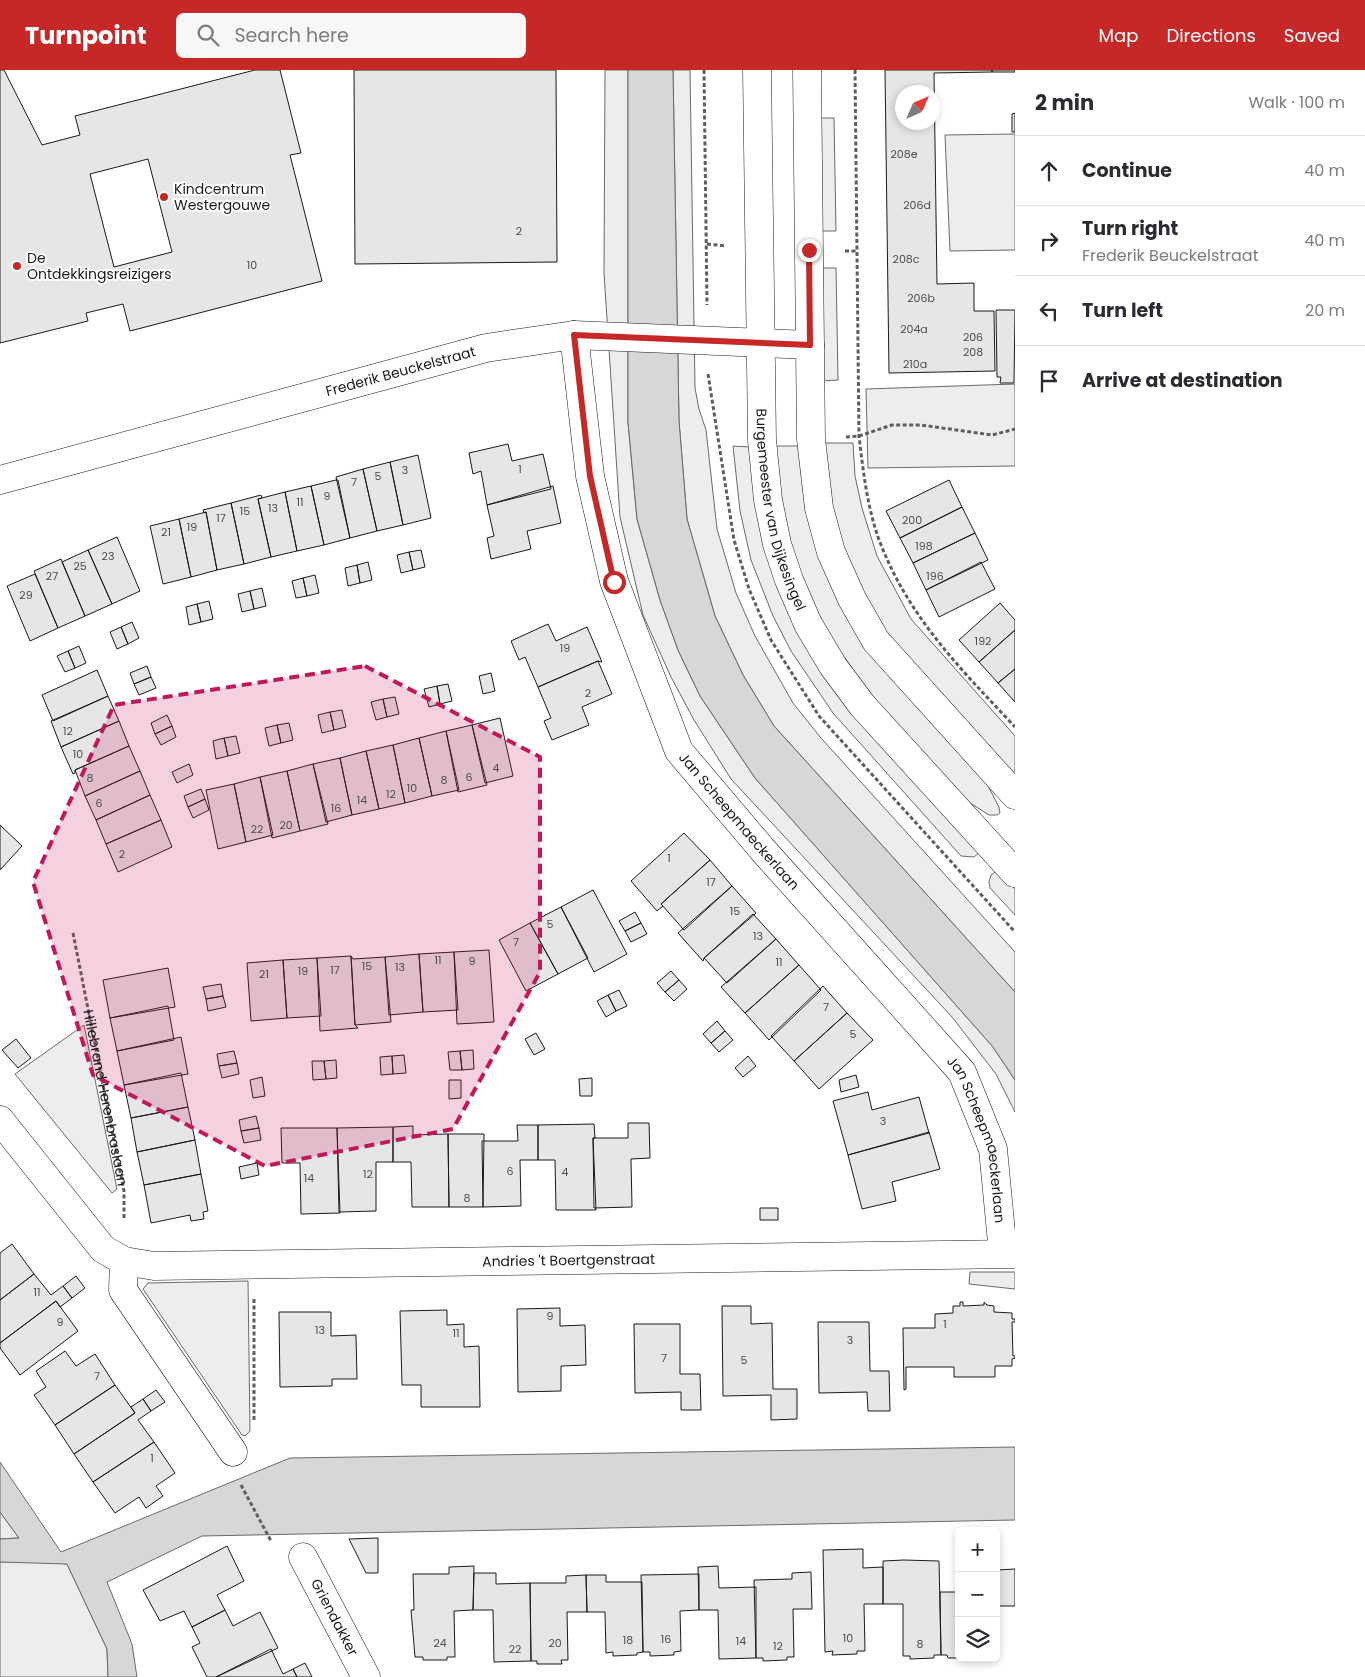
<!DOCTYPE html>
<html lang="en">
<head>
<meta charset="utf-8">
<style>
  :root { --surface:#fff; --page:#f7f7f7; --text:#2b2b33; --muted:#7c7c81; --line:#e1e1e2; --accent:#c62828 }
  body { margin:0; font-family:Poppins,sans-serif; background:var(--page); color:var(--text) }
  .controls { position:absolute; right:15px; bottom:15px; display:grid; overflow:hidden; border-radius:8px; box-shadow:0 2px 8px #0003 }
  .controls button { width:45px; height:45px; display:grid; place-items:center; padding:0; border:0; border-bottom:1px solid var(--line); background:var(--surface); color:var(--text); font:25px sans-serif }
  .compass { position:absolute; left:895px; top:15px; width:45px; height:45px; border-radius:50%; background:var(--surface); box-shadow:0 2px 8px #0003; rotate:45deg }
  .stop { position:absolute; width:15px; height:15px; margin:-11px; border:4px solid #c62828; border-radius:50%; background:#fff }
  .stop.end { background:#c62828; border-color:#fff; box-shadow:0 1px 5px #0008 }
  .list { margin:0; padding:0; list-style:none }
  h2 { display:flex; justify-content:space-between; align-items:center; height:65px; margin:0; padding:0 20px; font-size:21px }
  h2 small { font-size:16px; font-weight:400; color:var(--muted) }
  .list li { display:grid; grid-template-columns:32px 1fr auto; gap:15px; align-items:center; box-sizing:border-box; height:70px; padding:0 20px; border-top:1px solid var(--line) }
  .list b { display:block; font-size:19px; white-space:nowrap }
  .list p { margin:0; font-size:16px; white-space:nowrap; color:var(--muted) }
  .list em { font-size:16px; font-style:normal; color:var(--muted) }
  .icon { flex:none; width:28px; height:28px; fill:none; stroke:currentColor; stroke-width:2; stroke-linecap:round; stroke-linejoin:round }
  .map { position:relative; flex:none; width:1015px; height:1607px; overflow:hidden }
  header { display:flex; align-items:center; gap:30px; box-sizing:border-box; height:70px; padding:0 25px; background:var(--accent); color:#fff }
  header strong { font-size:24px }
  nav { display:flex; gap:28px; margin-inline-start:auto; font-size:18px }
  .search { width:350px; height:45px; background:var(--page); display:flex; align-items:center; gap:12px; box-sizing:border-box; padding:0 18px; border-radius:8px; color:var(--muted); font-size:19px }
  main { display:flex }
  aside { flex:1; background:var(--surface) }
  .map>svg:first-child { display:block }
  .built { fill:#ededed; stroke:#6a6a6a }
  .water { fill:#d7d7d7; stroke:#6a6a6a }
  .building { fill:#e6e6e6; stroke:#1a1a1a; fill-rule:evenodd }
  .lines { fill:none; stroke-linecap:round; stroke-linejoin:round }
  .minor-casing { stroke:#1a1a1a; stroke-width:29 }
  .path { stroke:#5f5f5f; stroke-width:3; stroke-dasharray:4 2.5; stroke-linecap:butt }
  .minor { stroke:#fff; stroke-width:28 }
  .route { stroke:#c62828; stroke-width:6 }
  .marked { fill:#c2185b; fill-opacity:0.2; stroke:#c2185b; stroke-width:4; stroke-dasharray:10 6; stroke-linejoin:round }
  .poi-dot { fill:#c62828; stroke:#fff; stroke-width:2 }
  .labels { text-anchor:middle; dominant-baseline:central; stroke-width:4; stroke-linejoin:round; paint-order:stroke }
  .number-label { font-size:11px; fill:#4d4d4d }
  .poi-label { font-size:14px; fill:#1a1a1a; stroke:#fff; text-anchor:start }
  .street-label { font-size:14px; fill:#1a1a1a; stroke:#fff }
</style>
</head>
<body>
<header>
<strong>Turnpoint</strong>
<div class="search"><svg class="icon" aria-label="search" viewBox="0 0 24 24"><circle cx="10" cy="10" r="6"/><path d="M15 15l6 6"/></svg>Search here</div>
<nav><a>Map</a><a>Directions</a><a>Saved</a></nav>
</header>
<main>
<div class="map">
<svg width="1015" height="1607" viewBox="0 0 1015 1607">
  <rect width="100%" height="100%" fill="#fff"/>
  <!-- built -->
  <path class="built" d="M605 0H628V352L637 449 660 530 678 580 700 626 755 708 993 977 1015 1010V1042L996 1004 952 947 731 709 694 650 671 607 643 545 620 447 604 203Z
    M673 0H690L695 318 699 339 706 360 717 459 736 523 755 566 793 633 821 668 1015 882V922L774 656 743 605 715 546 687 449 679 351Z
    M816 48H834L836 161H818Z
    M1015 64V180L950 181 945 65Z
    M818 198H836L838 310 820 311Z
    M1015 314V396L868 398 866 319Z
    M823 373H853L855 406 862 438 877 486 911 549 1015 666V710L895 577 851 501 832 443Z
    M733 376 750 377 768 483 981 781 974 787 961 786 833 643 791 581 773 546 751 490 740 441Z
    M773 376H801L812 455 987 714 999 737 1000 743 997 745H989L967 731 870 624 826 561 790 480Z
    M998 800 1015 819V845L990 818 989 812 991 805Z
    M84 955 117 1119 112 1123 15 1004Z
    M970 1202H1015V1219L969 1214Z
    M248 1211 250 1361 245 1366 242 1365 143 1219 148 1213Z
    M0 1442 19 1468 0 1469Z
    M38 1491 67 1494 107 1579 108 1607H0V1492Z"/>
  <!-- water -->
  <path class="water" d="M628 0H673L679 351 687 449 715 546 743 605 774 656 1015 922V1010L993 977 755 708 700 626 678 580 660 530 637 449 628 352Z
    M1015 1377V1450L202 1466 107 1512 132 1574 137 1607H108L107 1579 67 1494 0 1492V1469L19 1468 0 1442V1392L61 1482 290 1388Z"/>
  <!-- building -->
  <path class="building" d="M0 0H4L42 75 80 65 75 46 255 0H280L301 83 290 85 322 211 130 261 123 234 86 243 88 251 0 273ZM148 89 172 182 114 197 90 104Z
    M354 0H556L557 192 355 194Z
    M885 0H992V2L934 3 937 214 974 213V241H994L995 301 889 303ZM902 22H932V52H902Z
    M992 0H1015V2H992Z
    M1015 43V62H1012V44Z
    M996 240H1015L1014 313H1000L1001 307H997Z
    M508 374 512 391 543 384 551 419 487 435 481 401 473 404 469 383Z
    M418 385 431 448 403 455 390 392Z
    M390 392 403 455 377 461 363 399Z
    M363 399 377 461 350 468 336 407Z
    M336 410H338L350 468 324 475 311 416Z
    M949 410 962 437 900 468 886 441Z
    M311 416 324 475 297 481 285 422Z
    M553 416 561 453 527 461 531 479 491 489 487 468 494 466 487 435Z
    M285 422 297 481 271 487 258 429Z
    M261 425 262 428 258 429 271 487 244 494 231 433Z
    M231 433 244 494 217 500 206 442 204 443 203 440Z
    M962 437 975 463 913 493 900 468Z
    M206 442 217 500 191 507 179 449Z
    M179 449 191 507 163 514 150 456Z
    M975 463 988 490 926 520 913 493Z
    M117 467 140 521 112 534 88 480Z
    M88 480 112 534 85 546 62 492Z
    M421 480 425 497 413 500 409 482Z
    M409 482 413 500 401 503 397 485Z
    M61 489 85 546 58 558 34 501Z
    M368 492 372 510 360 513 357 495Z
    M981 492 995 519 939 547 926 520Z
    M357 495 360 513 348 516 345 498Z
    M35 504 58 558 30 571 7 516Z
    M315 505 319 523 307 526 303 508Z
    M303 508 307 526 296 528 292 511Z
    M262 518 266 536 254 539 250 521Z
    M250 521 254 539 242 542 238 524Z
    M209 531 213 549 201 552 197 534Z
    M1000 533 1015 550V560L979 592 959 570Z
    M197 534 201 552 189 555 186 537Z
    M132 552 139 568 128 574 121 557Z
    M548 554 556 571 587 557 602 592 598 591 538 617 525 587 519 590 511 571Z
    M121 557 128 574 117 579 110 562Z
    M1015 560V599L998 613 979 592Z
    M79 576 86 593 75 598 68 581Z
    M68 581 75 598 65 602 57 586Z
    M598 591 612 624 582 637 589 655 552 670 544 651 551 648 538 617Z
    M147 596 151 607 134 614 130 603Z
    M1015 599V632L998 613Z
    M97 600 108 626 53 651 42 625Z
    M491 603 495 621 483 624 479 606Z
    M151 607 156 618 139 625 134 614Z
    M448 614 452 631 440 634 437 616Z
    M437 616 440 634 429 637 424 619Z
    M108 626 119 651 61 677 51 651Z
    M395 627 399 644 387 647 383 629Z
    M383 629 387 647 376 650 371 632Z
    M342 640 346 657 334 660 330 642Z
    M330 642 334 660 322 663 318 645Z
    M167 645 172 656 155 664 151 653Z
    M500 648 513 706 485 713 472 655Z
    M119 651 129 676 75 700V703L73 704 61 677Z
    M289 653 293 670 281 673 277 655Z
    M277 655 281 673 269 676 265 658Z
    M472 655 487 715 458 722 446 661Z
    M172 656 176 667 161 675 155 664Z
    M446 661 459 720 432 726 419 668Z
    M236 666 240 683 228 686 224 668Z
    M224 668 228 686 216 689 213 671Z
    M419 668 432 726 405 733 393 675Z
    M393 675 405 733 379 739 366 681Z
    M129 676 140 701 85 726 75 700Z
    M366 681 379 739 352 745 340 688Z
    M340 688 352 745 326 752 313 694Z
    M189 694 193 705 177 713 172 702Z
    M313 694 328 754 300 761 287 701Z
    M140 701 150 725 96 750 85 726Z
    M287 701 300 761 272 768 260 707Z
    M260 707 273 765 246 772 234 714Z
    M234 714 246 772 218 779 206 720Z
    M201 719 205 729 188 737 184 726Z
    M150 725 161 750 106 774 96 750Z
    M205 729 209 740 193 748 188 737Z
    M161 750 172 777 118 802 106 774Z
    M0 755 22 776 0 800Z
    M684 763 710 790 661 834 663 836 657 841 631 811Z
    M710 790 732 816 684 860 661 834Z
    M732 816 756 843 704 888 703 891 678 863Z
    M593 820 627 884 594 902 561 837Z
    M561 837 588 888 558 904 530 853Z
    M635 842 641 853 625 861 619 851Z
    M753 844 776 869 727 913 704 888Z
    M530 853 558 904 526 921 499 870Z
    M641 853 647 864 631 872 625 861Z
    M776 869 799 895 745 943 721 917Z
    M489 880 494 952 457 954 454 882Z
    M454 882 458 940 423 942 419 884Z
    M419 884 423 942 389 945 385 887Z
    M351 886 355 955 358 958 320 961 317 888Z
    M351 886 353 889 385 887 391 952 355 955Z
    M317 888 321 946 287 948 283 890Z
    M283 890 287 948 251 951 247 893Z
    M799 895 821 920 769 970 745 943Z
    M168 898 175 937 110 948 103 910Z
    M671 901 679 910 665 922 657 913Z
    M679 910 687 919 674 931 665 922Z
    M221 914 223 926 206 929 203 917Z
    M823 916 847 943 794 991 771 966Z
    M619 920 627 936 616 941 608 925Z
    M608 925 616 941 606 947 597 931Z
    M223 926 226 937 208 941 206 929Z
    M168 936 174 970 117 981 110 948Z
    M847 943 873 970 819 1019 794 991Z
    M717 951 725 961 711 973 703 964Z
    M725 961 733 970 719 982 711 973Z
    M536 963 545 979 534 985 525 969Z
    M181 967 188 1004 124 1015 117 981Z
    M16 969 31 988 18 998 2 980Z
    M473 980 474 999 462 1000 460 981Z
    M234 981 237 993 219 996 217 984Z
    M460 981 462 1000H450L448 982Z
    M404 985 406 1003 393 1004 392 986Z
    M392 986 393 1004 381 1005 380 987Z
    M748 986 756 996 743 1007 735 998Z
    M336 990 337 1008 326 1009 324 991Z
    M312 991H324L326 1009 313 1010Z
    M237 993 239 1004 222 1008 219 996Z
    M181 1003 188 1037 131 1048 124 1015Z
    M856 1005 859 1017 841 1022 839 1010Z
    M262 1007 265 1026 253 1028 250 1010Z
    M592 1008V1026H580L579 1009Z
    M449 1010H461V1028L449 1029Z
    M868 1022 872 1040 919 1027 929 1063 848 1085 833 1031Z
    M188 1037 195 1070 137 1082 131 1048Z
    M256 1046 259 1058 241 1061 239 1050Z
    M628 1053H649L650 1088 631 1089 632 1137 594 1138 593 1068H628Z
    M594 1054 595 1068H593L596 1140H556L555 1090H538V1055Z
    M517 1055H538V1090H520L521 1136 483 1137 482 1071H518Z
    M413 1056V1065L448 1064 449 1137H412L411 1092H393V1057Z
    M393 1057V1092H376V1141L339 1142 337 1058Z
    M259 1058 261 1070 244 1073 241 1061Z
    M281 1058H337L340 1143 301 1144 300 1093H282Z
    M929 1062 940 1099 892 1112 896 1131 862 1139 848 1085Z
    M448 1064H484L483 1137H449Z
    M195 1070 201 1104 144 1115 137 1082Z
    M257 1093 259 1105 241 1109 239 1097Z
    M201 1104 208 1141 203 1142 204 1149 191 1151 190 1145 151 1153 144 1115Z
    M760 1138H778V1150H760Z
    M12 1174 34 1204 0 1230V1183Z
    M34 1204 51 1225 63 1216 72 1228 60 1237 56 1231 0 1273V1230Z
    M76 1206 85 1218 72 1228 63 1216Z
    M56 1231 78 1261 20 1305 0 1278V1273Z
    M960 1232H963V1236L984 1235V1232L987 1235 994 1236V1242L1012 1243V1249H1015V1252H1012L1013 1286H1015V1288L1012 1289V1296H995V1307H954V1297H906V1319L904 1320 903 1258H935V1244L953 1243V1236H960Z
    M722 1236H751V1254L772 1253 773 1319H797V1349L771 1350V1325L723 1326Z
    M560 1238V1256L585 1255 586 1295 561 1296V1321L518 1322 517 1239Z
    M447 1240V1255L464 1254V1277L479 1276 480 1337H421V1315H402L400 1241Z
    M279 1242H331V1266L356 1265 357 1309H332V1316L280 1317Z
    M818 1252H869L870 1301H889L890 1341H868L867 1322 819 1323Z
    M634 1254H680V1304H700L701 1340H681V1322L635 1323Z
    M65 1281 76 1296 95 1284 115 1315 55 1355 34 1325 46 1317 36 1301Z
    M115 1315 135 1343 74 1384 55 1355Z
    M156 1320 165 1332 151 1341 143 1329Z
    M143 1329 151 1341 138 1350 154 1372 93 1412 74 1384 135 1343 131 1337Z
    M154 1372 175 1403 156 1416 163 1426 146 1438 139 1427 115 1443 93 1412Z
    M378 1468V1503H366L349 1469Z
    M227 1476 244 1511 217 1525 225 1540 192 1557 184 1541 160 1551 143 1520Z
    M863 1479V1498L883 1497V1534H864L865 1581H857V1584L832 1585 833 1581 825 1582 823 1480Z
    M904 1490 939 1491 941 1585H934V1588L910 1589V1586H903V1534H883V1491Z
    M474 1496 473 1540 454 1541 455 1587H447V1590H423V1587H415L411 1540H414L413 1504H449V1497Z
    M718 1496 719 1518 756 1517V1588L719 1589 718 1540H699L698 1497Z
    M1015 1499V1536H997L996 1500Z
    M811 1502 812 1539H793L794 1587H787V1590L763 1591V1588H756L754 1510 792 1509V1503Z
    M474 1503H496V1514L530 1513 531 1591 494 1592 493 1540H473Z
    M699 1504V1540L680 1541 681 1581 674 1582V1585L650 1586V1582H643L641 1505Z
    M586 1505H606V1512H642L643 1582 637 1583V1585L613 1586V1582L606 1583 605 1542H587Z
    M586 1505 587 1542H567L568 1590H561L562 1594H537V1591H531L530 1513H566V1506Z
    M940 1522H959V1588H948L947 1585H941Z
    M225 1540 233 1556 260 1542 278 1578 216 1607H207L192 1577 200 1573 192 1557Z
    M271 1579 283 1604 293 1599 297 1607H216Z
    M305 1593 312 1607H297L293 1599Z"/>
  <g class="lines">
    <!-- minor casing -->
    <g class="minor-casing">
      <g id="minor">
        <path id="s2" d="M757 0 762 370 768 430 777 474 789 510 808 554 833 596 862 635 1015 803"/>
        <path d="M807 0 811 369 819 438 831 482 852 529 876 571 1015 725"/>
        <path id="s3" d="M574 265 590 406 614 511 679 681 762 779 962 1002 993 1079 1003 1183"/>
        <path id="s4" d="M0 410 486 278 574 265 810 275"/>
        <path d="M0 1050 103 1179 124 1191 123 1220 233 1382"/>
        <path id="s5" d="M124 1191 154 1196 1015 1184"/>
        <path id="s6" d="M303 1487 366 1607"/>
      </g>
    </g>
    <!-- path -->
    <g class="path">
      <path d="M704 0 707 235"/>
      <path d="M855 0 859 366C863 400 867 435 878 467 907 546 959 597 1015 657"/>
      <path d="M707 174 726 176"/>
      <path d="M845 181H857"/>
      <path d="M708 304 734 470 749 519 771 570 819 646 1015 862"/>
      <path d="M846 367 859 366 892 355H921L992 365 1015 359"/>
      <path id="s1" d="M73 863 124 1121V1148"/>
      <path d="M254 1229V1350"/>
      <path d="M241 1415 271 1471"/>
    </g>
    <!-- minor -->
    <use href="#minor" class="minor"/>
  </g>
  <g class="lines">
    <!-- route -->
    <path class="route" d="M614 512 590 406 574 265 810 275 809 180"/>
  </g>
  <!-- marked area -->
  <path class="marked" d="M365 596 540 687V902L453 1059 265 1096 93 1005 33 812 114 635Z"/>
  <!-- markers -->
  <g class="poi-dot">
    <circle cx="164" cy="127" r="5"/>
    <circle cx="17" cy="196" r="5"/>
  </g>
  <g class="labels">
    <!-- number labels -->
    <g class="number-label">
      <text x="904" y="84">208e</text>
      <text x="917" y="135">206d</text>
      <text x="519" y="161">2</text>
      <text x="906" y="189">208c</text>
      <text x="252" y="195">10</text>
      <text x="921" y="228">206b</text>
      <text x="914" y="259">204a</text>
      <text x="973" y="267">206</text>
      <text x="973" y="282">208</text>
      <text x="915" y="294">210a</text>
      <text x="520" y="399">1</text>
      <text x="405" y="400">3</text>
      <text x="378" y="406">5</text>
      <text x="354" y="412">7</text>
      <text x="327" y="426">9</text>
      <text x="300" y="432">11</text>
      <text x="273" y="438">13</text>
      <text x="245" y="441">15</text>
      <text x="221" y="448">17</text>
      <text x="912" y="450">200</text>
      <text x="192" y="457">19</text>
      <text x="166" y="462">21</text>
      <text x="924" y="476">198</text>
      <text x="108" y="486">23</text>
      <text x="80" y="496">25</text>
      <text x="52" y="506">27</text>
      <text x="935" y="506">196</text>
      <text x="26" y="525">29</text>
      <text x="983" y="571">192</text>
      <text x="565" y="578">19</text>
      <text x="588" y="623">2</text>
      <text x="68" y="661">12</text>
      <text x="78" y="684">10</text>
      <text x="496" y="698">4</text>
      <text x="469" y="707">6</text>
      <text x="90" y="708">8</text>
      <text x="444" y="710">8</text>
      <text x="412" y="718">10</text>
      <text x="391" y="724">12</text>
      <text x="362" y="730">14</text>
      <text x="99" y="733">6</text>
      <text x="336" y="738">16</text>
      <text x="286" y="755">20</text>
      <text x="257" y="759">22</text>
      <text x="122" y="784">2</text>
      <text x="669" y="788">1</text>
      <text x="711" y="812">17</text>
      <text x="735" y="841">15</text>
      <text x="550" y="854">5</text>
      <text x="758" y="866">13</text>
      <text x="516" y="872">7</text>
      <text x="438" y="890">11</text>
      <text x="472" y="891">9</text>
      <text x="779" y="892">11</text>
      <text x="367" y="896">15</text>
      <text x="400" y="897">13</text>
      <text x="335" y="900">17</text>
      <text x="303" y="901">19</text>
      <text x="264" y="904">21</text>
      <text x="826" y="937">7</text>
      <text x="853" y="964">5</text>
      <text x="883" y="1051">3</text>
      <text x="510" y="1101">6</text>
      <text x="565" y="1102">4</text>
      <text x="368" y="1104">12</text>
      <text x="309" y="1108">14</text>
      <text x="467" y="1128">8</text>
      <text x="37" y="1222">11</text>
      <text x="550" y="1246">9</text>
      <text x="60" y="1252">9</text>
      <text x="945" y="1254">1</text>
      <text x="320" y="1260">13</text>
      <text x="456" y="1263">11</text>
      <text x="850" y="1270">3</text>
      <text x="664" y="1288">7</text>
      <text x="744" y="1290">5</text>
      <text x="97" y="1306">7</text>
      <text x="152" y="1388">1</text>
      <text x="848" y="1568">10</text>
      <text x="666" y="1569">16</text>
      <text x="628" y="1570">18</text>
      <text x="741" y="1571">14</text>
      <text x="440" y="1573">24</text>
      <text x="555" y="1573">20</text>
      <text x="920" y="1574">8</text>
      <text x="778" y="1576">12</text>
      <text x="515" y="1579">22</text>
    </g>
    <!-- poi labels -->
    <g class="poi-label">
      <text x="174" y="119">Kindcentrum<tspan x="174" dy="16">Westergouwe</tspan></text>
      <text x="27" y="188">De<tspan x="27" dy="16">Ontdekkingsreizigers</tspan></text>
    </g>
    <!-- street labels -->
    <g class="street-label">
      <text stroke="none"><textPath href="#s4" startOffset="415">Frederik Beuckelstraat</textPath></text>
      <text stroke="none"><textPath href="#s2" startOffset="442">Burgemeester van Dijkesingel</textPath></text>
      <text stroke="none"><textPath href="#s3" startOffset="524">Jan Scheepmaeckerlaan</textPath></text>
      <text stroke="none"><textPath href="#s1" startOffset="168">Hillebrand Herenbraslaan</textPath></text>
      <text stroke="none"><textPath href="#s3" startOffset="929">Jan Scheepmaeckerlaan</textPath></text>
      <text stroke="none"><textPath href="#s5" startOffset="445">Andries 't Boertgenstraat</textPath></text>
      <text stroke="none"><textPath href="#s6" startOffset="68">Griendakker</textPath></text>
    </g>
  </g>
</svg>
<div class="controls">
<button>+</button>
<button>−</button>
<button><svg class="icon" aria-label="layers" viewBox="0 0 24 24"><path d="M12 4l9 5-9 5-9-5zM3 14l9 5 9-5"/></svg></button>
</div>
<svg class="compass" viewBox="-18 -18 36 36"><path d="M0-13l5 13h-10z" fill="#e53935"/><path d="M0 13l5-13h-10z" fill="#7c7c81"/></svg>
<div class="stop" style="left:614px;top:512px"></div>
<div class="stop end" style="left:809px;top:180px"></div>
</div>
<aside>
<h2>2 min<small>Walk · 100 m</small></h2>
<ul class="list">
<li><svg class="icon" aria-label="ahead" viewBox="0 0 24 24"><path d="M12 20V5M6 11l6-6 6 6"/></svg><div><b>Continue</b></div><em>40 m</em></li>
<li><svg class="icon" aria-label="right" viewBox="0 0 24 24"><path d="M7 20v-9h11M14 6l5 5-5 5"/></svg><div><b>Turn right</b><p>Frederik Beuckelstraat</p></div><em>40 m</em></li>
<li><svg class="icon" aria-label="left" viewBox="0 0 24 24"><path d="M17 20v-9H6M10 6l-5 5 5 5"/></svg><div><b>Turn left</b></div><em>20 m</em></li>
<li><svg class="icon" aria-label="arrive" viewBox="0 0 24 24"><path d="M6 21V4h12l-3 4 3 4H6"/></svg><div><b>Arrive at destination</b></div></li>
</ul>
</aside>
</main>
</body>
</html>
